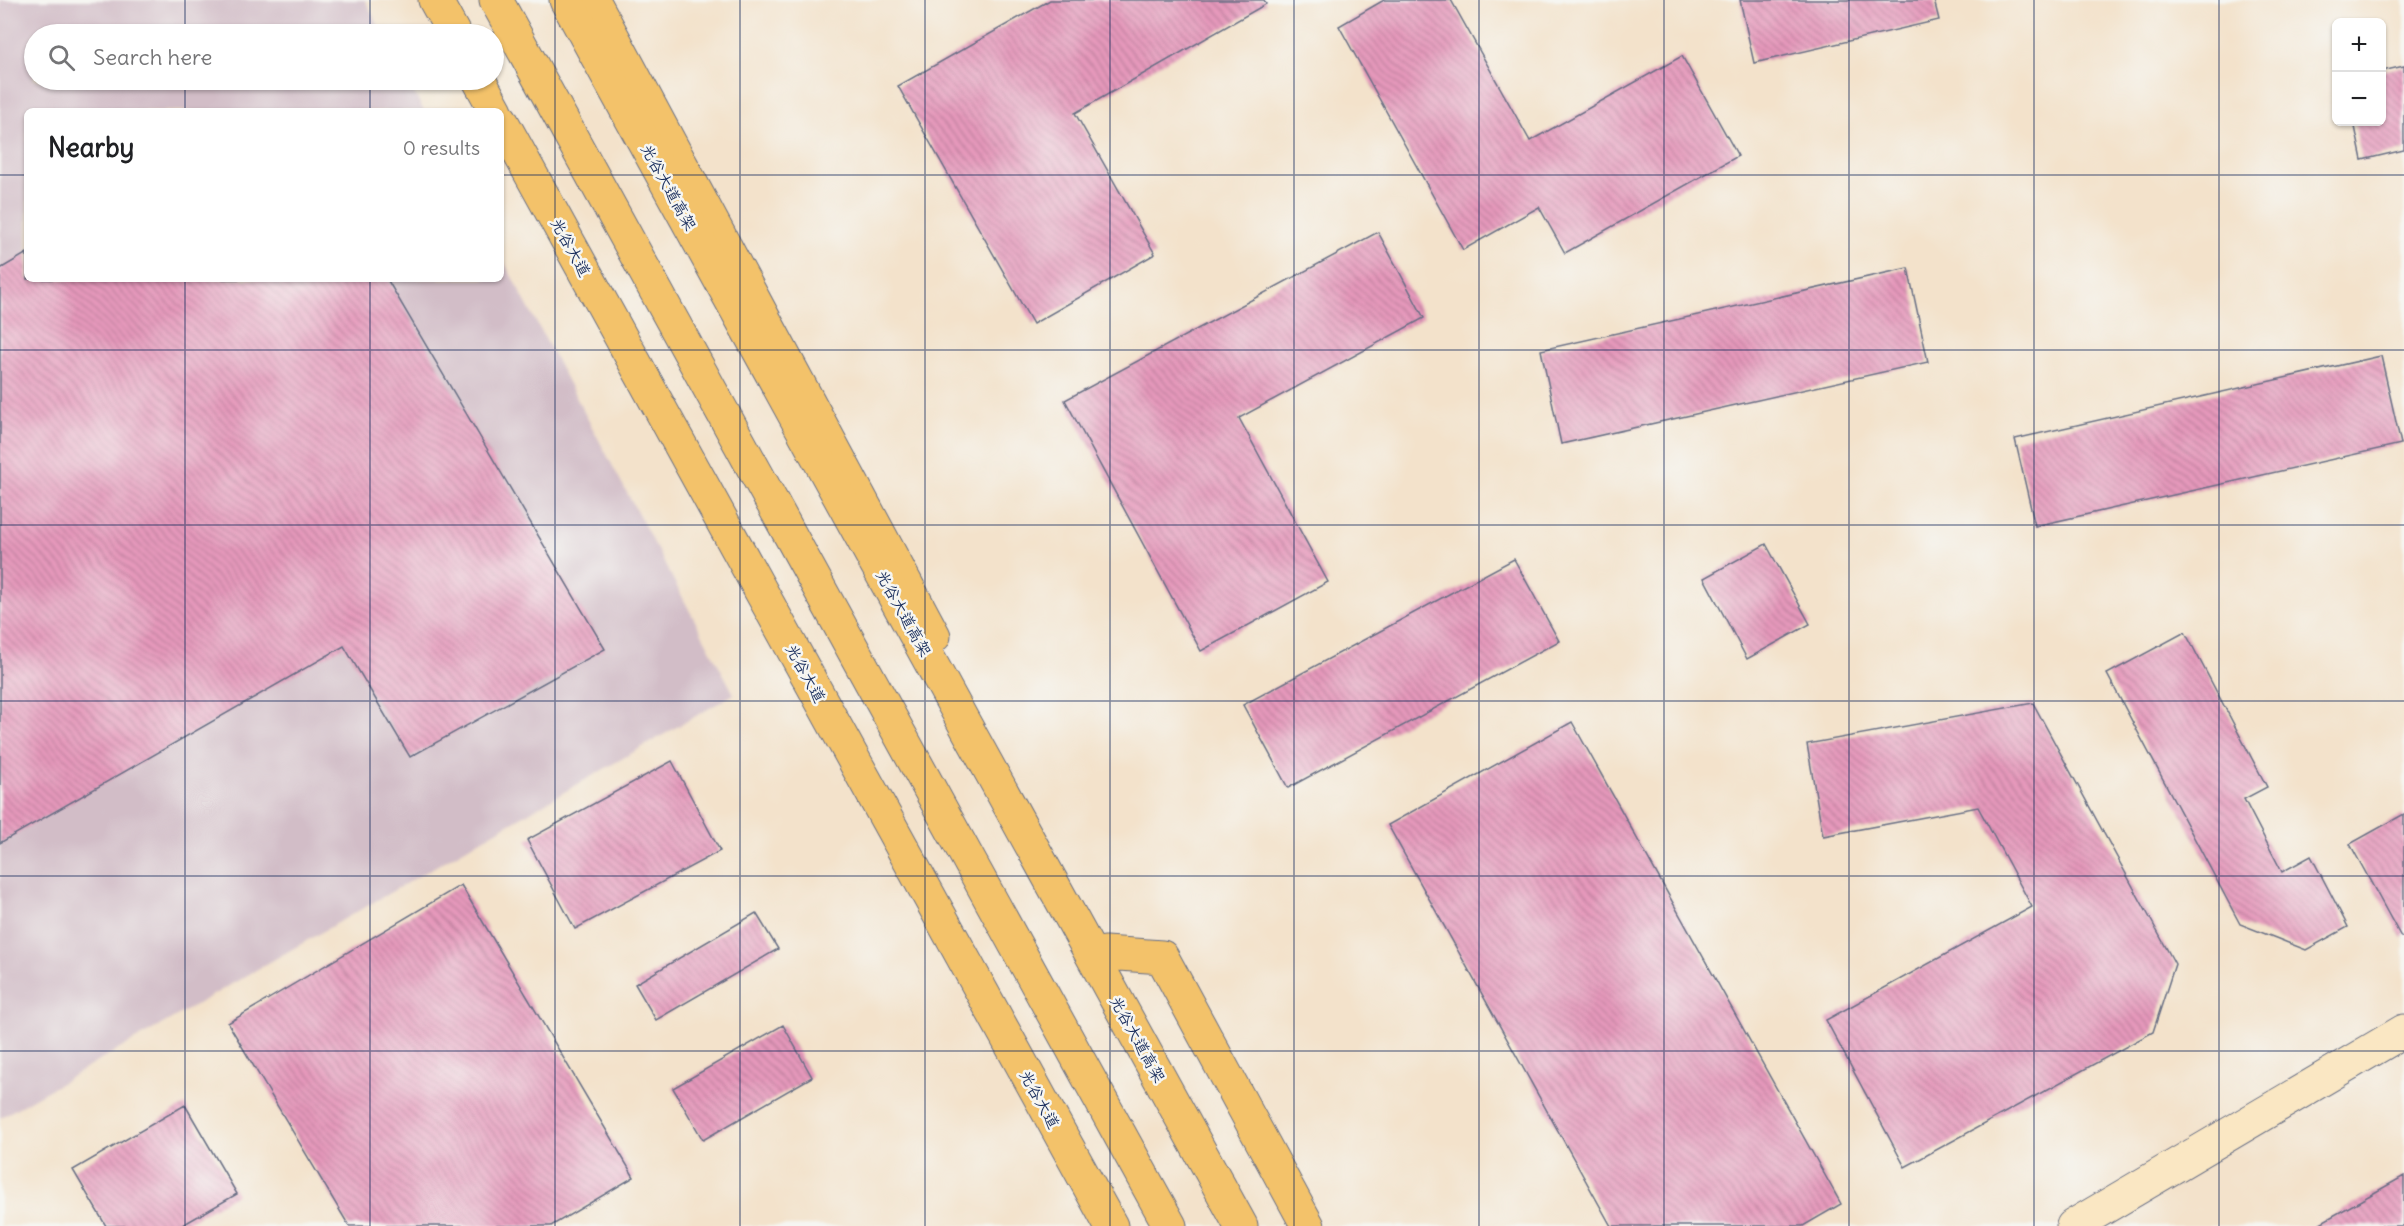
<!DOCTYPE html>
<html lang="en">
<head>
<meta charset="utf-8">
<style>
  :root { --surface:#fff; --page:#f2f2f2; --text:#202124; --muted:#757577; --line:#e0e0e0 }
  body { margin:0; font-family:Delius,"LXGW WenKai TC",sans-serif; background:var(--page); color:var(--text) }
  .controls { position:absolute; right:18px; top:18px; display:grid; overflow:hidden; border-radius:9px; box-shadow:0 2px 4px #0004 }
  .controls button { width:54px; height:54px; display:grid; place-items:center; padding:0; border:0; border-bottom:2px solid var(--line); background:var(--surface); color:var(--text); font:30px sans-serif }
  .list { margin:0; padding:0; list-style:none }
  h2 { display:flex; justify-content:space-between; align-items:center; height:78px; margin:0; padding:0 24px; font-size:26px }
  h2 small { font-size:20px; font-weight:400; color:var(--muted) }
  .icon { flex:none; width:33px; height:33px; fill:none; stroke:currentColor; stroke-width:2; stroke-linecap:round; stroke-linejoin:round }
  .map { position:relative; flex:none; width:2404px; height:1226px; overflow:hidden }
  .search { position:absolute; background:var(--surface); box-shadow:0 2px 4px #0004; left:24px; top:24px; width:480px; height:66px; display:flex; align-items:center; gap:15px; box-sizing:border-box; padding:0 21px; border-radius:33px; color:var(--muted); font-size:22px }
  .panel { position:absolute; background:var(--surface); box-shadow:0 2px 4px #0004; left:24px; top:108px; width:480px; height:174px; border-radius:9px }
  .map>svg:first-child { display:block }
  .industrial { fill:#d2bdc7 }
  .building { fill:url(#building-back-hatch) }
  .lines { fill:none; stroke-linecap:round; stroke-linejoin:round }
  .secondary-casing { stroke:#676e84; stroke-width:35 }
  .primary-casing { stroke:#676e84; stroke-width:35 }
  .highway-casing { stroke:#676e84; stroke-width:35 }
  .secondary { stroke:#fae7c3; stroke-width:33 }
  .primary { stroke:#f3c26a; stroke-width:33 }
  .highway { stroke:#f3c26a; stroke-width:33 }
  .grid { fill:none; stroke:#1b2f5e; stroke-width:1.5; stroke-opacity:0.55 }
  .labels { text-anchor:middle; dominant-baseline:central; stroke-width:5; stroke-linejoin:round; paint-order:stroke }
  .street-label { font-size:16px; fill:#1b2f5e; stroke:#f6f6f2 }
</style>
</head>
<body>
<div class="map">
<svg width="2404" height="1226" viewBox="0 0 2404 1226">
  <defs>
    <pattern id="building-back-hatch" width="6" height="6" patternUnits="userSpaceOnUse" patternTransform="scale(1.5)"><rect width="6" height="6" fill="#e699bb"/><path d="M-1 5l2 2M0 0l6 6M5-1l2 2" fill="none" stroke="#ba7d9b"/></pattern>
  </defs>
  <rect width="100%" height="100%" fill="#f6f6f2"/>
  <filter id="ink" filterUnits="userSpaceOnUse"><feTurbulence type="fractalNoise" baseFrequency=".0167" numOctaves="2"/><feDisplacementMap in="SourceGraphic" scale="12" xChannelSelector="R" yChannelSelector="G"/><feConvolveMatrix kernelMatrix="1 2 1 2 8 2 1 2 1" color-interpolation-filters="sRGB"/></filter>
  <filter id="wash" filterUnits="userSpaceOnUse"><feTurbulence type="fractalNoise" baseFrequency=".008" numOctaves="4" result="noise"/><feDisplacementMap in="SourceGraphic" scale="24" xChannelSelector="R" yChannelSelector="G"/><feGaussianBlur stdDeviation="1.35" result="paint"/><feColorMatrix in="noise" values="0 0 0 0 0 0 0 0 0 0 0 0 0 0 0 0 0 1.4 0 .05"/><feComposite in="paint" operator="in"/></filter>
  <g filter="url(#wash)">
    <rect width="100%" height="100%" fill="#f3e2cb"/>
    <!-- industrial -->
    <path class="industrial" d="M0 0H365L383 34H34V80H407L424 111H27V279H501V256L734 694 0 1118Z"/>
    <g id="blocks">
      <!-- building -->
      <path class="building" d="M1050 0H1264L1266 4 1075 113 1155 254 1033 324 898 86Z
        M1384 0H1451L1530 141 1682 56 1738 156 1565 253 1539 207 1463 250 1339 26Z
        M1740 0H1934L1939 20 1754 63Z
        M2404 66V150L2362 160 2354 122H2382V71Z
        M1378 232 1424 318 1239 418 1328 582 1201 651 1065 400Z
        M27 253V279H387L605 649 410 757 344 646 0 843V269Z
        M1908 268 1928 362 1561 444 1541 350Z
        M2381 356 2401 444 2035 526 2015 439Z
        M1766 544 1810 624 1747 659 1704 578Z
        M1514 559 1559 641 1288 788 1243 705Z
        M2185 632 2267 787 2244 799 2282 872 2311 856 2348 927 2306 950 2240 924 2107 674Z
        M2033 703 2175 964 2153 1032 1905 1167 1826 1020 2032 907 1978 807 1823 836 1807 744Z
        M1572 722 1841 1204 1803 1226H1611L1388 825Z
        M672 761 720 851 575 929 527 840Z
        M2404 814V935L2401 937 2350 844Z
        M461 885 634 1177 551 1226H349L228 1023Z
        M756 913 778 949 656 1020 635 984Z
        M783 1025 812 1077 703 1140 673 1088Z
        M185 1105 237 1194 181 1226H106L73 1170Z
        M2404 1176V1226H2315Z"/>
    </g>
  </g>
  <g filter="url(#ink)">
    <use href="#blocks" fill-opacity="0" stroke="#676e84" stroke-width="1.5"/>
    <g class="lines">
      <!-- secondary casing -->
      <g class="secondary-casing">
        <path id="secondary" d="M2073 1226 2404 1031"/>
      </g>
      <!-- primary casing -->
      <g class="primary-casing">
        <path id="primary" d="M435 0 454 34
          M593 0 934 636
          M479 80 496 111
          M501 120 1111 1226"/>
      </g>
      <!-- highway casing -->
      <g class="highway-casing">
        <path id="highway" d="M496 0 1170 1226
          M566 0 1241 1226
          M1105 953 1162 957 1308 1226"/>
      </g>
      <!-- secondary -->
      <use href="#secondary" class="secondary"/>
      <!-- primary -->
      <use href="#primary" class="primary"/>
      <!-- highway -->
      <use href="#highway" class="highway"/>
    </g>
  </g>
  <!-- grid -->
  <path class="grid" d="M185 0V34M370 0V34M555 0V1226M740 0V1226M925 0V1226M1110 0V1226M1294 0V1226M1479 0V1226M1664 0V1226M1849 0V1226M2034 0V1226M2219 0V1226M185 80V111M370 80V111M0 175H27M501 175H2404M185 279V1226M370 279V1226M0 350H2404M0 525H2404M0 701H2404M0 876H2404M0 1051H2404"/>
  <g class="labels">
    <!-- street labels -->
    <g class="street-label">
      <text transform="translate(669 187) rotate(61)">光谷大道高架</text>
      <text transform="translate(571 247) rotate(61)">光谷大道</text>
      <text transform="translate(904 613) rotate(61)">光谷大道高架</text>
      <text transform="translate(806 673) rotate(61)">光谷大道</text>
      <text transform="translate(1138 1039) rotate(61)">光谷大道高架</text>
      <text transform="translate(1040 1099) rotate(61)">光谷大道</text>
    </g>
  </g>
</svg>
<div class="controls">
<button>+</button>
<button>−</button>
</div>
<div class="search"><svg class="icon" aria-label="search" viewBox="0 0 24 24"><circle cx="10" cy="10" r="6"/><path d="M15 15l6 6"/></svg>Search here</div>
<section class="panel">
<h2>Nearby<small>0 results</small></h2>
<ul class="list">
</ul>
</section>
</div>
</body>
</html>
